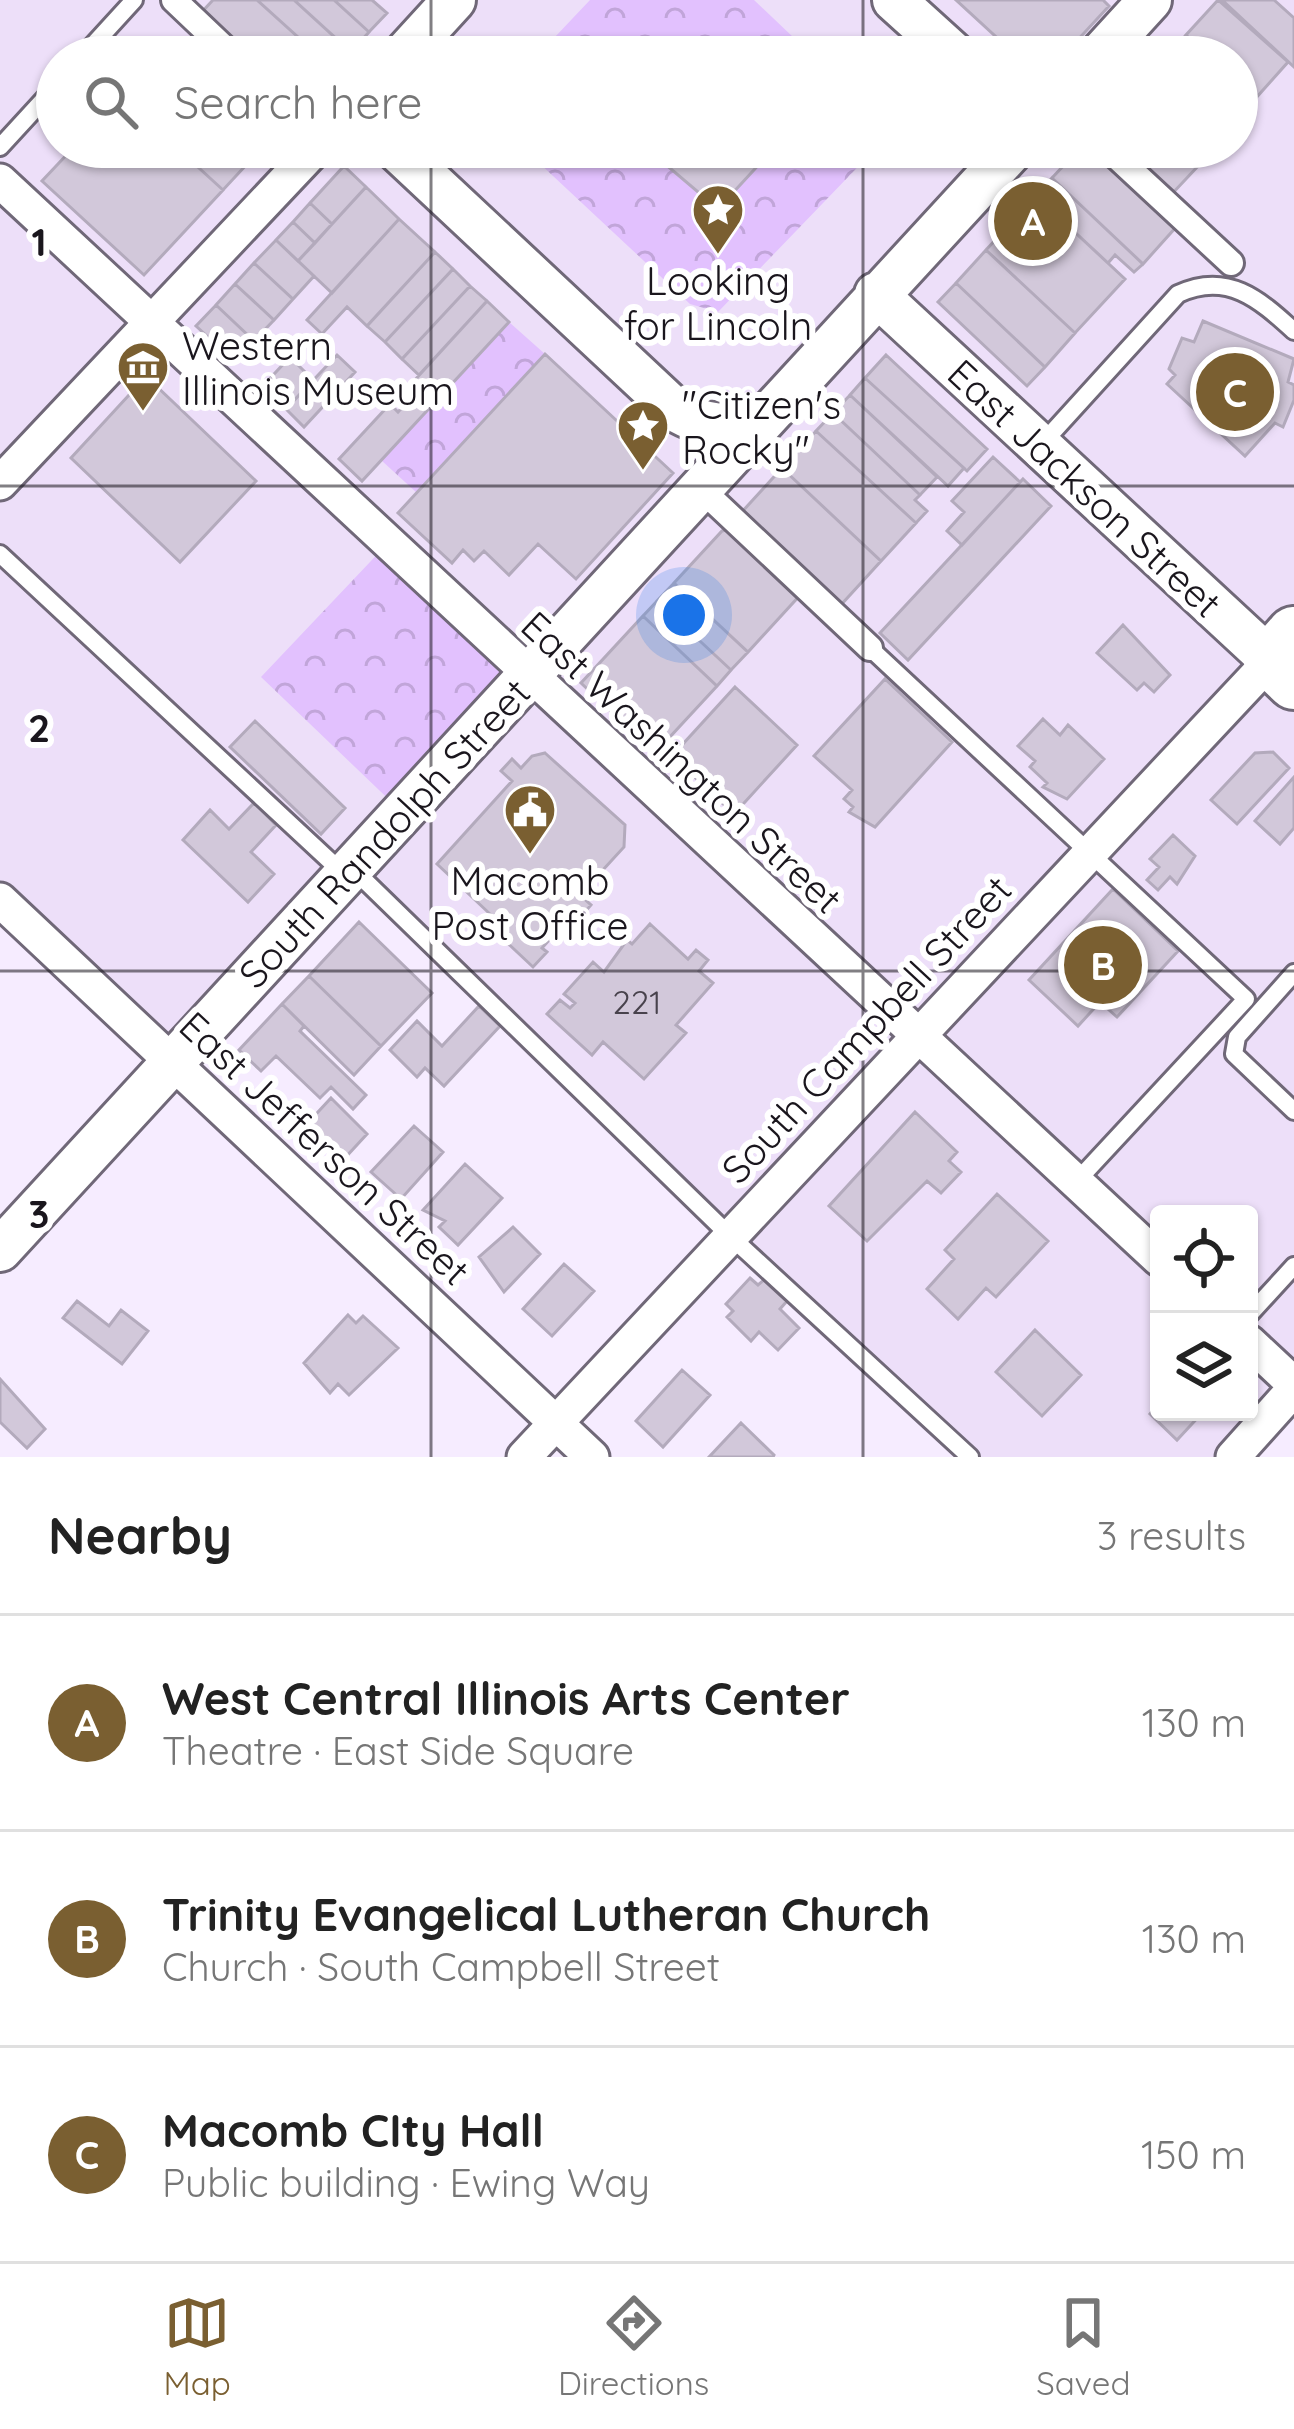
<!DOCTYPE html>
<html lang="en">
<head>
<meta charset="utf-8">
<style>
  :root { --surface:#fff; --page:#f2f2f2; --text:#222; --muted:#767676; --line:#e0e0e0; --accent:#7a5f31 }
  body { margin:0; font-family:Quicksand,sans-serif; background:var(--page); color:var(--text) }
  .controls { position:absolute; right:36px; bottom:36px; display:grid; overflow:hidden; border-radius:12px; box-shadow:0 3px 9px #0004 }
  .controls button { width:108px; height:108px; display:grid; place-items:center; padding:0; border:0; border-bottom:3px solid var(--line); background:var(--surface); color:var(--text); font:60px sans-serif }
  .you { position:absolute; left:684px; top:615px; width:42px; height:42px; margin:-30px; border:9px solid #fff; border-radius:50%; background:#1a73e8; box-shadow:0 0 0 18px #1a73e833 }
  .badge { display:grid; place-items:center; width:78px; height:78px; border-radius:50%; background:var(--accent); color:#fff; font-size:39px; font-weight:700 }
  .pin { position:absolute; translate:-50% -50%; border:6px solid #fff; box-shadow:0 3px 12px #0006 }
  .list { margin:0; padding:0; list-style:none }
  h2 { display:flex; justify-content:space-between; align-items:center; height:156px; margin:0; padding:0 48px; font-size:51px }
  h2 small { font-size:39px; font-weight:400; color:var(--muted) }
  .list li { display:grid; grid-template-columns:78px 1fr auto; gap:36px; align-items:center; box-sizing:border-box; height:216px; padding:0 48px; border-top:3px solid var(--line) }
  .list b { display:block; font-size:45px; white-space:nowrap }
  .list p { margin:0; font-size:39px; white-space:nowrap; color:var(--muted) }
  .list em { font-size:39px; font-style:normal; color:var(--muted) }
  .icon { flex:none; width:66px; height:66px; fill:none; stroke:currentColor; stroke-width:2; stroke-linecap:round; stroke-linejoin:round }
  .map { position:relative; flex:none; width:1294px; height:1457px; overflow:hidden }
  .search { position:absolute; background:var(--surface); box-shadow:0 3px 9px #0004; left:36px; right:36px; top:36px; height:132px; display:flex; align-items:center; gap:30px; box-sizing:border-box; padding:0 42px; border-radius:66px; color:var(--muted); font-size:45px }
  .sheet { height:804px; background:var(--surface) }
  nav { display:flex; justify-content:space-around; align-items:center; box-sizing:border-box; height:168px; border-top:3px solid var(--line); background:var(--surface); font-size:33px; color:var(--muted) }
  nav a { display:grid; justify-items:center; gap:6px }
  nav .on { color:var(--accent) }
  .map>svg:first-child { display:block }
  .built { fill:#eddff9; fill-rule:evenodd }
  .park { fill:url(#park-crowns) }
  .building { fill:#d2c8da; stroke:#b3aabc; stroke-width:3 }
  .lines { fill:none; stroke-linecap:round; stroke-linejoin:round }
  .service-casing { stroke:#706878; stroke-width:22 }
  .pedestrian-casing { stroke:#706878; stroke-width:30 }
  .minor-casing { stroke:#706878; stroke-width:39 }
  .tertiary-casing { stroke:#706878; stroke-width:48 }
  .trunk-casing { stroke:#706878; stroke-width:60 }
  .service { stroke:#fff; stroke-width:16 }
  .pedestrian { stroke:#fff; stroke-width:24 }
  .minor { stroke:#fff; stroke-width:33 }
  .tertiary { stroke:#fff; stroke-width:42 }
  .trunk { stroke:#fff; stroke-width:54 }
  .grid { fill:none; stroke:#1a161d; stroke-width:3; stroke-opacity:0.55 }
  .labels { text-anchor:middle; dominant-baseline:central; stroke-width:12; stroke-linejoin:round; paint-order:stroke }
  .number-label { font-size:33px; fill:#48424c }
  .poi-label { font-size:39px; fill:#1a161d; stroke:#fff }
  .street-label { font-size:39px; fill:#1a161d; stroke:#fff }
  .grid-label { font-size:39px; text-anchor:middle; font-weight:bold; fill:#1a161d; stroke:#fff; stroke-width:12; stroke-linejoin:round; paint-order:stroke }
</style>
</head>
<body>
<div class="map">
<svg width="1294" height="1457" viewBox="0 0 1294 1457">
  <defs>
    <pattern id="park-crowns" width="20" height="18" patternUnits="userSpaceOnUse" patternTransform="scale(3)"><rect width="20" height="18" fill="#e2c1fe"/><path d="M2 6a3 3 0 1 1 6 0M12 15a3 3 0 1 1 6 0" fill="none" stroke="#c1a5d9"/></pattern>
  </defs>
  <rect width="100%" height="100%" fill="#f6ecff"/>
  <!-- built -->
  <path class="built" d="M0 0H1294V1389L1233 1457H970L353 869 174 1062 0 900ZM57 57H1237V147H57ZM1159 1214H1249V1412H1159Z"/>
  <!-- park -->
  <path class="park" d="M590 0H754L814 57H536Z
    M522 147H877L718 312 690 304Z
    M509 322 545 354 417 493 381 460Z
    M388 543 528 677 403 813 261 677Z"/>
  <!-- building -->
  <path class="building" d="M213 0H257L320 57H247L200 14Z
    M257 0H294L351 52 320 57Z
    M294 0H334L369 32 351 52Z
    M334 0H372L387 13 369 32Z
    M956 0H1103L1109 6 1062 57H1018Z
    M1218 0 1288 62 1255 99 1237 82V57H1210L1186 35Z
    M1222 0H1274L1294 18V67Z
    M1186 35 1210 57H1165Z
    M74 147H176L223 190 144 275 42 181Z
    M176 147H229L247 164 223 190Z
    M645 147H775L718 209Z
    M1081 147H1092L1177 226 1143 264 1052 178Z
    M1117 147H1179L1199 165 1170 196Z
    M344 166 366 187 332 224 310 203Z
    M1052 178 1143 264 1134 272 1115 255 1108 263 1036 196Z
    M366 187 399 219 332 293 298 261Z
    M1036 196 1125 279 1075 333 986 250Z
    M310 203 332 224 315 243 293 222Z
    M399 219 435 252 367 326 347 307 322 334 307 320Z
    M293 222 315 243 298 261 276 240Z
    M276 240 314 276 293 299 254 263Z
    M986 250 1075 333 1045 367 956 283Z
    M435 252 453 269 385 342 367 326Z
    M254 263 293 299 274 320 235 284Z
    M453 269 470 286 402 359 385 342Z
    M956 283 1045 367 1027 386 938 302Z
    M235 284 274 320 254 341 216 305Z
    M470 286 487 301 419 375 402 359Z
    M487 301 509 322 362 481 339 459 390 404 398 412 409 400 402 394Z
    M216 305 251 338 232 359 196 326Z
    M1203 321 1294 359 1288 382 1294 385V400L1283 427 1275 423 1245 456 1167 384 1175 375 1169 369 1182 338 1194 342Z
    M545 354 673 473 576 579 538 544 509 575 484 551 474 561 463 550 452 563 398 513Z
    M337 355 355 372 304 427 286 409Z
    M886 355 987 449 967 471 865 378Z
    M290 357 313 380 286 409 262 387Z
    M865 378 964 468 948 486 850 395Z
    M141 382H152L256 481 180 562 71 458Z
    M850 395 937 477 920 495 833 413Z
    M833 413 920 495 915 500 927 511 916 523 816 431Z
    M816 431 916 523 881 561 782 468Z
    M993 457 1020 482 962 545 947 531 964 512 952 501Z
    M782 468 881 561 839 607 740 514Z
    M1023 479 1051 506 908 660 880 633Z
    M732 529 802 593 748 652 674 583 722 531Z
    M674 583 748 652 731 670 657 601Z
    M657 601 731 670 717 686 643 616Z
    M643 616 717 686 655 753 581 683Z
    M1123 625 1170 675 1154 692 1144 683 1137 690 1097 653Z
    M885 679 952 742 875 827 849 812 853 807 844 799 852 790 814 756Z
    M735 687 797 745 734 814 672 756Z
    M1043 719 1060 735 1068 725 1104 759 1067 799 1043 787 1047 783 1030 767 1035 761 1018 746Z
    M255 721 345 808 321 834 230 747Z
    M1273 752 1289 768 1237 824 1211 800 1255 753Z
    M545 753 625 825 624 847 580 895 591 905 585 912 579 907 542 948 547 952 533 967 484 921 490 914 437 864 512 781 501 771 512 759 521 768 532 756Z
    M1294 777V828L1280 844 1255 821Z
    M254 803 276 825 251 852 274 874 248 902 183 840 210 810 229 829Z
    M1173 835 1195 856 1177 884 1170 877 1158 890 1147 880 1159 867 1150 859Z
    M1113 889 1178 951 1117 1017 1100 1002 1078 1026 1029 980Z
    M359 922 432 993 381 1046 309 976Z
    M650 924 688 959 696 950 708 960 699 971 713 983 676 1025 686 1033 644 1079 603 1042 592 1055 547 1014 560 1000 570 1008 575 1003 564 994 593 962 604 972 627 940 632 944Z
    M309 976 381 1046 354 1075 282 1004Z
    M282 1004 304 1026 300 1031 366 1095 353 1109 331 1087 320 1098 276 1056 261 1071 239 1050Z
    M479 1006 500 1026 444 1086 425 1068 417 1077 390 1050 417 1021 442 1046Z
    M331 1098 367 1134 343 1160 306 1125Z
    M915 1112 957 1152 949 1161 961 1172 941 1193 927 1181 867 1241 829 1206Z
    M414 1126 443 1152 401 1199 371 1172Z
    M465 1164 502 1198 458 1245 439 1227 445 1221 423 1210Z
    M997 1194 1048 1241 996 1297 986 1288 958 1319 927 1289 954 1259 945 1250Z
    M513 1227 540 1254 504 1292 479 1257Z
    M564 1264 594 1291 552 1336 523 1309Z
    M750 1278 758 1285 765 1279 787 1301 780 1309 799 1328 778 1350 759 1332 751 1341 727 1317 733 1311 726 1304Z
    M77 1301 109 1326 121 1310 148 1331 122 1364 63 1318Z
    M348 1315 356 1323 363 1316 398 1348 349 1395 338 1384 330 1393 304 1363Z
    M1035 1330 1081 1375 1042 1416 996 1372Z
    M682 1370 710 1395 663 1447 636 1421Z
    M0 1379 45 1429 27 1448 0 1422Z
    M1159 1403V1412H1203L1177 1440 1150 1414Z
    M741 1423 774 1455 773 1457H709Z"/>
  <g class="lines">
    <!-- service casing -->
    <g class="service-casing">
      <path id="service" d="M82 57 134 0
        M0 147 57 85
        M1039 447 1178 294C1227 271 1259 299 1294 331
        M0 554 345 875
        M870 648 1246 999 1076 1182
        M353 869 730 1236 970 1457
        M1294 973 1237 1037 1234 1054 1294 1111
        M1249 1315 1294 1266"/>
    </g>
    <!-- pedestrian casing -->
    <g class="pedestrian-casing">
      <path id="pedestrian" d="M174 0 234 57
        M1106 147 1231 263
        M700 488 870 648"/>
    </g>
    <!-- minor casing -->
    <g class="minor-casing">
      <path id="minor" d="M0 181 1159 1259
        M0 483 317 147
        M0 900 592 1457
        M1249 1342 1294 1384
        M524 1457 1271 660
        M1233 1457 1294 1389"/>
    </g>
    <!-- tertiary casing -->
    <g class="tertiary-casing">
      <path id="tertiary" d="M894 0 957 57
        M402 57 454 0
        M1098 57 1150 0
        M394 147 674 409C705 428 733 430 766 414
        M876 294 1271 660
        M0 1250 1015 147"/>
    </g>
    <!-- trunk casing -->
    <g class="trunk-casing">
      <path id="trunk" d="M1294 634 1271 660 1294 682"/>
    </g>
    <!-- service -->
    <use href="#service" class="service"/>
    <!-- pedestrian -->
    <use href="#pedestrian" class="pedestrian"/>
    <!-- minor -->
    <use href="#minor" class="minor"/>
    <!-- tertiary -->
    <use href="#tertiary" class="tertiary"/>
    <!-- trunk -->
    <use href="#trunk" class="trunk"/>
  </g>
  <!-- grid -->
  <path class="grid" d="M431 0V57M863 0V57M431 147V1457M863 147V1457M0 486H1294M0 971H1294"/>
  <!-- icons -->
  <defs>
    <g id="sight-pin" transform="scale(2.7)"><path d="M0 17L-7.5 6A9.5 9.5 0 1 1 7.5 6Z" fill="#7a5f31" stroke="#fff"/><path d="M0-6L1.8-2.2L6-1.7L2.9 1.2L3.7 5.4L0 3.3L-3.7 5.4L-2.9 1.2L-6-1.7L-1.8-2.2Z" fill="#fff"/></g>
    <g id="museum-pin" transform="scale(2.7)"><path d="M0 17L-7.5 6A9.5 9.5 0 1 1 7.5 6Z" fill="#7a5f31" stroke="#fff"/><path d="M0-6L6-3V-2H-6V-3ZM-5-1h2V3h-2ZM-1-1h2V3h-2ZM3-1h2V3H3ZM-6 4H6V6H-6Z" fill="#fff"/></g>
    <g id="civic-pin" transform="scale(2.7)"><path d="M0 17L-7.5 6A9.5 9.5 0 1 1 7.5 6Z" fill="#7a5f31" stroke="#fff"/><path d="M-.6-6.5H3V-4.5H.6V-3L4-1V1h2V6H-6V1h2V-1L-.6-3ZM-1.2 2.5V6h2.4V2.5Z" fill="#fff"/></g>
  </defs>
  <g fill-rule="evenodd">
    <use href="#sight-pin" x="718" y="210"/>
    <use href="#museum-pin" x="143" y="367"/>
    <use href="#sight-pin" x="643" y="426"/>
    <use href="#civic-pin" x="530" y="810"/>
  </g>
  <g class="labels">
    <!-- number labels -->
    <g class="number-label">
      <text x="637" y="1001">221</text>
    </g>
    <!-- poi labels -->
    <g class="poi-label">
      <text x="718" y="280">Looking<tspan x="718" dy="45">for Lincoln</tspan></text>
      <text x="182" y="345" text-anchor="start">Western<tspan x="182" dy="45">Illinois Museum</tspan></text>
      <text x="682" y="404" text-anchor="start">"Citizen's<tspan x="682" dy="45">Rocky"</tspan></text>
      <text x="530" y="880">Macomb<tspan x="530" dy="45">Post Office</tspan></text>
    </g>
    <!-- street labels -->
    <g class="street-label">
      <text transform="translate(1085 488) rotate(43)">East Jackson Street</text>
      <text transform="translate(682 762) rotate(43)">East Washington Street</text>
      <text transform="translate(384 833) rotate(-47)">South Randolph Street</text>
      <text transform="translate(866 1029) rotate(-47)">South Campbell Street</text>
      <text transform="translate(325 1148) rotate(43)">East Jefferson Street</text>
    </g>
  </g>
  <g class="grid-label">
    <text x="39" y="256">1</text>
    <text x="39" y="742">2</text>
    <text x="39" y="1228">3</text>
  </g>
</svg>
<div class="controls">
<button><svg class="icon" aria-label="locate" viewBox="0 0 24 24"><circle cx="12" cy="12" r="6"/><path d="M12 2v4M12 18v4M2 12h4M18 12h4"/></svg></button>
<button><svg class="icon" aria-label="layers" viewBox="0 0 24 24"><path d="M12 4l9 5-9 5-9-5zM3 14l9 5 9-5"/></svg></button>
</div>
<div class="you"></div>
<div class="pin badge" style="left:1033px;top:221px">A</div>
<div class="pin badge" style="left:1103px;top:965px">B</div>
<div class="pin badge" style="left:1235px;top:392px">C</div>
<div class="search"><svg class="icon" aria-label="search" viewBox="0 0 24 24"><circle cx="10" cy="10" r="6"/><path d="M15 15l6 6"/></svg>Search here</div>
</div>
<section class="sheet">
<h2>Nearby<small>3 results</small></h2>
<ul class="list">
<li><span class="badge">A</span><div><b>West Central Illinois Arts Center</b><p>Theatre · East Side Square</p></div><em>130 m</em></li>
<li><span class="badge">B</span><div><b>Trinity Evangelical Lutheran Church</b><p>Church · South Campbell Street</p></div><em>130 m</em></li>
<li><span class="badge">C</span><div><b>Macomb CIty Hall</b><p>Public building · Ewing Way</p></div><em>150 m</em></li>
</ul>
</section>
<nav>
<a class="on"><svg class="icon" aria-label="map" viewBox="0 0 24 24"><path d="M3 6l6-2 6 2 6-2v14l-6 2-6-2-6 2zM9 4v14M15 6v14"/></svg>Map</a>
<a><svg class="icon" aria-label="directions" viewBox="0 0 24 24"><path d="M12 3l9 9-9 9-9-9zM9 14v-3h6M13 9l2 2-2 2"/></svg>Directions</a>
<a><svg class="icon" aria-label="saved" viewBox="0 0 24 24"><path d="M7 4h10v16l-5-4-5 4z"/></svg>Saved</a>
</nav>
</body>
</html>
